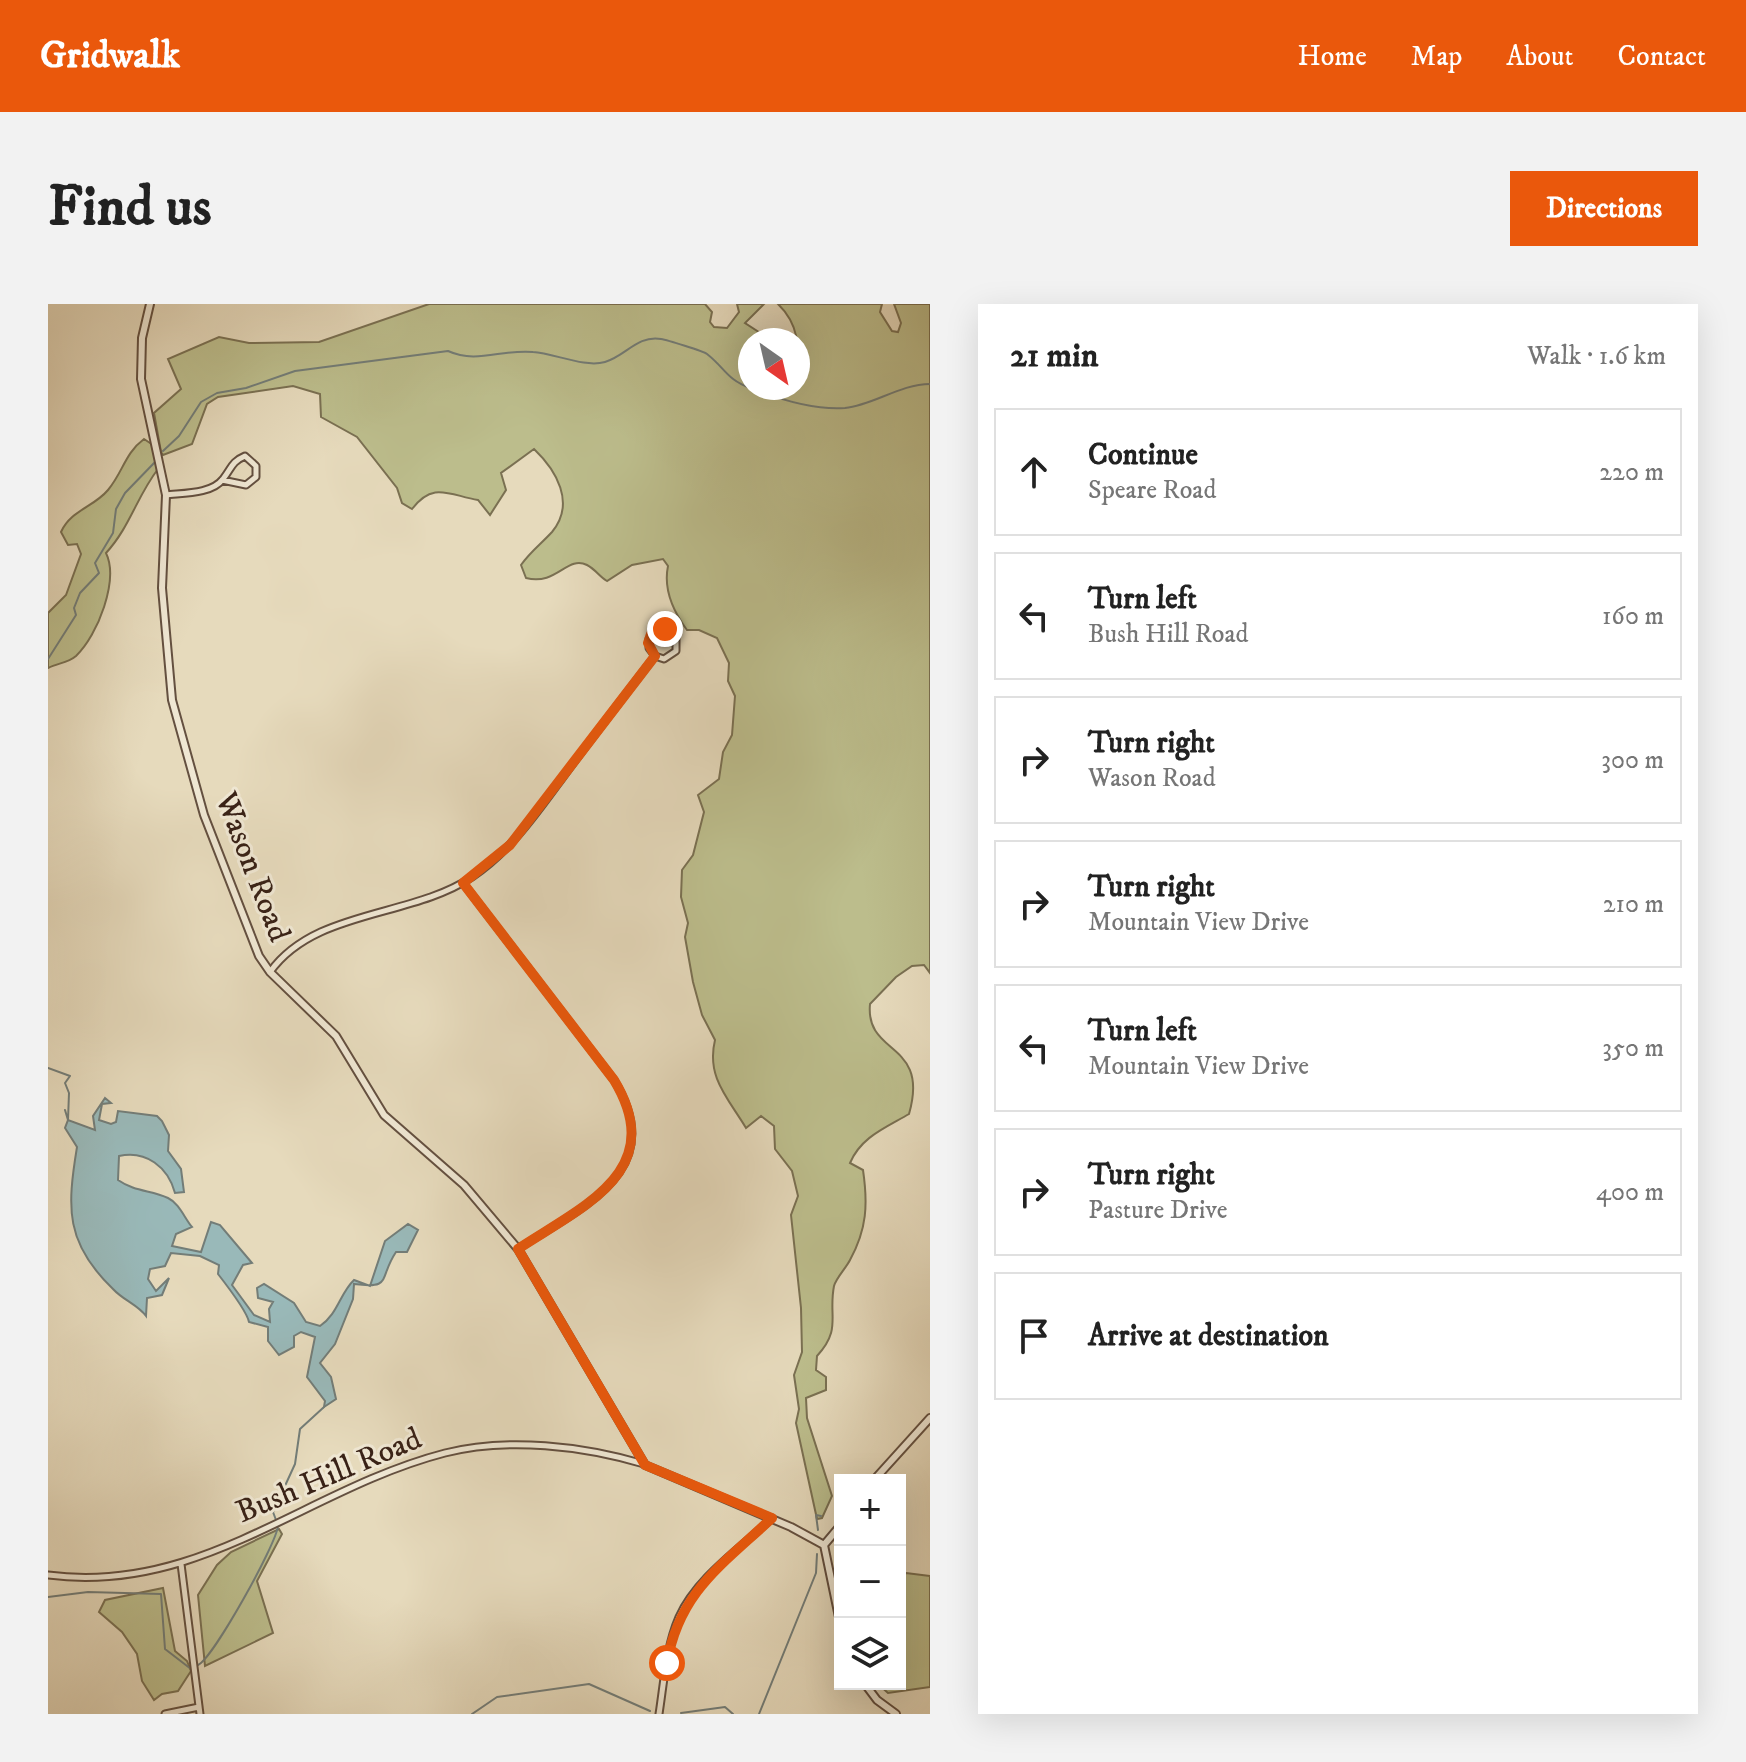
<!DOCTYPE html>
<html lang="en">
<head>
<meta charset="utf-8">
<style>
  :root { --surface:#fff; --page:#f2f2f2; --text:#222; --muted:#767676; --line:#e0e0e0; --accent:#ea580c }
  body { margin:0; font-family:"IM FELL DW Pica",serif; background:var(--page); color:var(--text) }
  .controls { position:absolute; right:24px; bottom:24px; display:grid; overflow:hidden; border-radius:0px; box-shadow:0 8px 32px #0002 }
  .controls button { width:72px; height:72px; display:grid; place-items:center; padding:0; border:0; border-bottom:2px solid var(--line); background:var(--surface); color:var(--text); font:40px sans-serif }
  .compass { position:absolute; left:690px; top:24px; width:72px; height:72px; border-radius:50%; background:var(--surface); box-shadow:0 8px 32px #0002; rotate:146deg }
  .stop { position:absolute; width:24px; height:24px; margin:-18px; border:6px solid #ea580c; border-radius:50%; background:#fff }
  .stop.end { background:#ea580c; border-color:#fff; box-shadow:0 2px 8px #0008 }
  .list { margin:0; padding:0; list-style:none }
  h2 { display:flex; justify-content:space-between; align-items:center; height:104px; margin:0; padding:0 32px; font-size:34px }
  h2 small { font-size:26px; font-weight:400; color:var(--muted) }
  .list li { display:grid; grid-template-columns:52px 1fr auto; gap:24px; align-items:center; box-sizing:border-box; height:128px; margin:0 16px 16px; padding:0 16px; border:2px solid var(--line); border-radius:0px }
  .list b { display:block; font-size:30px; white-space:nowrap }
  .list p { margin:0; font-size:26px; white-space:nowrap; color:var(--muted) }
  .list em { font-size:26px; font-style:normal; color:var(--muted) }
  .icon { flex:none; width:44px; height:44px; fill:none; stroke:currentColor; stroke-width:2; stroke-linecap:round; stroke-linejoin:round }
  .map { position:relative; flex:none; width:882px; height:1410px; overflow:hidden; border-radius:0px }
  header { display:flex; align-items:center; gap:48px; box-sizing:border-box; height:112px; padding:0 40px; background:var(--accent); color:#fff }
  header strong { font-size:38px }
  nav { display:flex; gap:44px; margin-inline-start:auto; font-size:28px }
  .intro { display:flex; align-items:center; justify-content:space-between; box-sizing:border-box; height:192px; padding:0 48px }
  h1 { margin:0; font-size:56px }
  .button { padding:20px 36px; border-radius:0px; background:var(--accent); color:#fff; font-size:28px; font-weight:700 }
  main { display:flex; gap:48px; padding:0 48px }
  aside { flex:1; background:var(--surface); border-radius:0px; box-shadow:0 8px 32px #0002 }
  .map>svg:first-child { display:block }
  .green { fill:#bcbd8c; stroke:#7a7052; stroke-width:2 }
  .water { fill:#99b9b9; stroke:#737d78; stroke-width:2 }
  .lines { fill:none; stroke-linecap:round; stroke-linejoin:round }
  .stream { stroke:#737d78; stroke-width:2 }
  .minor-casing { stroke:#645040; stroke-width:9 }
  .tertiary-casing { stroke:#645040; stroke-width:10 }
  .minor { stroke:#efe7d3; stroke-width:5 }
  .tertiary { stroke:#efe7d3; stroke-width:6 }
  .route { stroke:#ea580c; stroke-width:10 }
  .labels { text-anchor:middle; dominant-baseline:central; stroke-width:6; stroke-linejoin:round; paint-order:stroke }
  .street-label { font-size:32px; fill:#392217; stroke:#efe7d3 }
</style>
</head>
<body>
<header>
<strong>Gridwalk</strong>
<nav><a>Home</a><a>Map</a><a>About</a><a>Contact</a></nav>
</header>
<div class="intro"><h1>Find us</h1><a class="button">Directions</a></div>
<main>
<div class="map">
<svg width="882" height="1410" viewBox="0 0 882 1410">
  <rect width="100%" height="100%" fill="#e6dabc"/>
  <filter id="stains"><feTurbulence type="fractalNoise" baseFrequency=".0025" numOctaves="4"/><feColorMatrix values="0 0 0 0 .2 0 0 0 0 .09 0 0 0 0 .02 0 0 0 .5 -.17"/></filter>
  <radialGradient id="worn" r=".72"><stop offset=".6" stop-color="#630" stop-opacity="0"/><stop offset="1" stop-color="#630" stop-opacity=".3"/></radialGradient>
  <!-- green -->
  <path class="green" d="M381 0H657L664 8 662 18 666 23 679 24 691 8 689 0H716L697 19 723 36H702V84H750C750 51 755 24 730 0H834L832 8 844 27 850 28 853 19 846 0H882V669L876 661 864 662 848 673 822 700C817 753 882 736 861 810 837 824 813 833 802 859L815 866C820 900 819 925 802 956 798 964 788 974 786 982 780 1012 794 1025 769 1052L768 1066 778 1073V1086L758 1094 759 1114 784 1192 774 1214 769 1215 748 1119 751 1105 746 1071 754 1048 753 1004 743 911 750 892 744 867 727 845 726 822 713 812 698 824C680 794 658 773 667 736L654 711 645 678 637 633 640 619 633 593 634 566 645 551 656 508 650 491 671 475 675 448 684 431 687 392 680 377 681 359 669 334 651 326H639C625 307 615 286 620 262L615 255 584 261 559 277C552 273 547 265 539 261 519 251 509 282 478 274L473 261C482 248 494 239 504 228 528 199 508 166 486 145L453 169 458 186 442 211 430 196C401 191 385 177 364 205L354 199 349 184 309 133 273 113 272 90 245 82 170 93 159 100 144 140 115 151 113 148 106 109 133 85 120 55 171 33 201 39 271 38Z
    M96 135 105 141 110 165C89 192 82 223 58 249 71 276 50 331 28 352 20 359 10 359 0 364V309L18 291 33 250 29 240 20 241 13 228C23 206 46 203 60 186 75 168 77 149 96 135Z
    M231 1225 234 1230 209 1277 225 1329 157 1362 150 1291 169 1261 183 1248Z
    M858 1269 882 1272V1383L840 1389 830 1380H852V1276Z
    M115 1284 127 1347 139 1357 143 1367 130 1387 114 1390 106 1396 94 1377 89 1350 74 1328 51 1308 57 1296Z"/>
  <!-- water -->
  <path class="water" d="M57 794 63 799 54 800 51 816 63 820 68 818 70 807 109 812 114 817 121 831 120 847 133 865 136 888 127 889C120 863 98 846 71 852L70 876C87 888 103 886 120 894 131 899 137 915 144 923L128 930 124 942 153 948 163 918 172 921 204 959 195 961 184 981 206 1011 222 1018 221 1005 225 998 210 994 209 984 216 980 246 999 258 1018 272 1022C290 1010 292 989 306 976L322 982 337 937 360 920 370 926 359 948H348C330 975 345 985 306 980L305 995 287 1040 272 1059 283 1073 288 1095 276 1103 277 1097 259 1073 267 1033 253 1028 246 1032V1043L231 1051 220 1037V1023L201 1018C199 1008 177 979 170 970L171 961 152 952 123 949 117 962 102 965 100 975 108 987 121 974 114 991 99 994 98 1012C90 1001 75 996 65 985 17 939 19 904 29 843L17 824 20 816 47 826 45 812Z"/>
  <g class="lines">
    <!-- stream -->
    <path class="stream" d="M703 84C730 95 767 106 797 104 826 101 852 80 882 80
      M115 147 131 132 153 98 169 89 198 84 247 67 400 47C429 60 453 45 485 48 506 49 536 64 557 58 578 52 589 31 613 35 619 36 655 47 659 50 677 64 678 75 702 84
      M0 355 28 311 26 304 32 289 51 269 47 259 65 229 68 205 77 189 108 157
      M0 764 22 772 17 779 21 789 20 816 17 806
      M228 1216 225 1208 247 1160 252 1125 276 1103
      M770 1226 768 1211 773 1212
      M0 1293 40 1288 113 1290 117 1345 143 1365
      M150 1361C165 1354 228 1241 230 1222
      M633 1409 677 1403 685 1410
      M424 1410 449 1393 541 1380 602 1407
      M711 1410 768 1269 769 1250"/>
    <!-- minor casing -->
    <g class="minor-casing">
      <path id="minor" d="M118 191C135 189 164 190 175 175 184 164 183 158 197 152L208 162V173L198 181 174 176
        M415 579 566 776C622 867 535 902 470 945
        M222 668C267 605 363 614 424 573 463 547 490 507 518 469 547 430 577 391 607 352L616 355 628 347V333L621 326 612 325 601 335V344L607 352
        M133 1260 152 1410
        M0 1271C153 1291 258 1185 397 1149 460 1133 535 1142 596 1160
        M117 1410 151 1403
        M611 1410C616 1378 618 1343 631 1313 649 1273 693 1244 724 1214"/>
    </g>
    <!-- tertiary casing -->
    <g class="tertiary-casing">
      <path id="tertiary" d="M102 0 94 34 93 75 118 191 114 284 124 396 156 511 211 652 222 668 288 732 336 811 416 881 470 945 597 1161 743 1223 776 1241 792 1318
        M826 1176 882 1114
        M776 1241 792 1222
        M817 1380 829 1396 848 1410"/>
    </g>
    <!-- minor -->
    <use href="#minor" class="minor"/>
    <!-- tertiary -->
    <use href="#tertiary" class="tertiary"/>
  </g>
  <g class="lines">
    <!-- route -->
    <path class="route" d="M617 325 603 330 600 339 607 352 462 541 415 579 566 776C621 867 535 902 470 945L597 1161 724 1214C674 1261 631 1288 619 1359"/>
  </g>
  <g class="labels">
    <!-- street labels -->
    <g class="street-label">
      <text transform="translate(204 563) rotate(69)">Wason Road</text>
      <text transform="translate(281 1172) rotate(-23)">Bush Hill Road</text>
    </g>
  </g>
  <rect width="100%" height="100%" filter="url(#stains)"/>
  <rect width="100%" height="100%" fill="url(#worn)"/>
</svg>
<div class="controls">
<button>+</button>
<button>−</button>
<button><svg class="icon" aria-label="layers" viewBox="0 0 24 24"><path d="M12 4l9 5-9 5-9-5zM3 14l9 5 9-5"/></svg></button>
</div>
<svg class="compass" viewBox="-18 -18 36 36"><path d="M0-13l5 13h-10z" fill="#e53935"/><path d="M0 13l5-13h-10z" fill="#767676"/></svg>
<div class="stop" style="left:619px;top:1359px"></div>
<div class="stop end" style="left:617px;top:325px"></div>
</div>
<aside>
<h2>21 min<small>Walk · 1.6 km</small></h2>
<ul class="list">
<li><svg class="icon" aria-label="ahead" viewBox="0 0 24 24"><path d="M12 20V5M6 11l6-6 6 6"/></svg><div><b>Continue</b><p>Speare Road</p></div><em>220 m</em></li>
<li><svg class="icon" aria-label="left" viewBox="0 0 24 24"><path d="M17 20v-9H6M10 6l-5 5 5 5"/></svg><div><b>Turn left</b><p>Bush Hill Road</p></div><em>160 m</em></li>
<li><svg class="icon" aria-label="right" viewBox="0 0 24 24"><path d="M7 20v-9h11M14 6l5 5-5 5"/></svg><div><b>Turn right</b><p>Wason Road</p></div><em>300 m</em></li>
<li><svg class="icon" aria-label="right" viewBox="0 0 24 24"><path d="M7 20v-9h11M14 6l5 5-5 5"/></svg><div><b>Turn right</b><p>Mountain View Drive</p></div><em>210 m</em></li>
<li><svg class="icon" aria-label="left" viewBox="0 0 24 24"><path d="M17 20v-9H6M10 6l-5 5 5 5"/></svg><div><b>Turn left</b><p>Mountain View Drive</p></div><em>350 m</em></li>
<li><svg class="icon" aria-label="right" viewBox="0 0 24 24"><path d="M7 20v-9h11M14 6l5 5-5 5"/></svg><div><b>Turn right</b><p>Pasture Drive</p></div><em>400 m</em></li>
<li><svg class="icon" aria-label="arrive" viewBox="0 0 24 24"><path d="M6 21V4h12l-3 4 3 4H6"/></svg><div><b>Arrive at destination</b></div></li>
</ul>
</aside>
</main>
</body>
</html>
